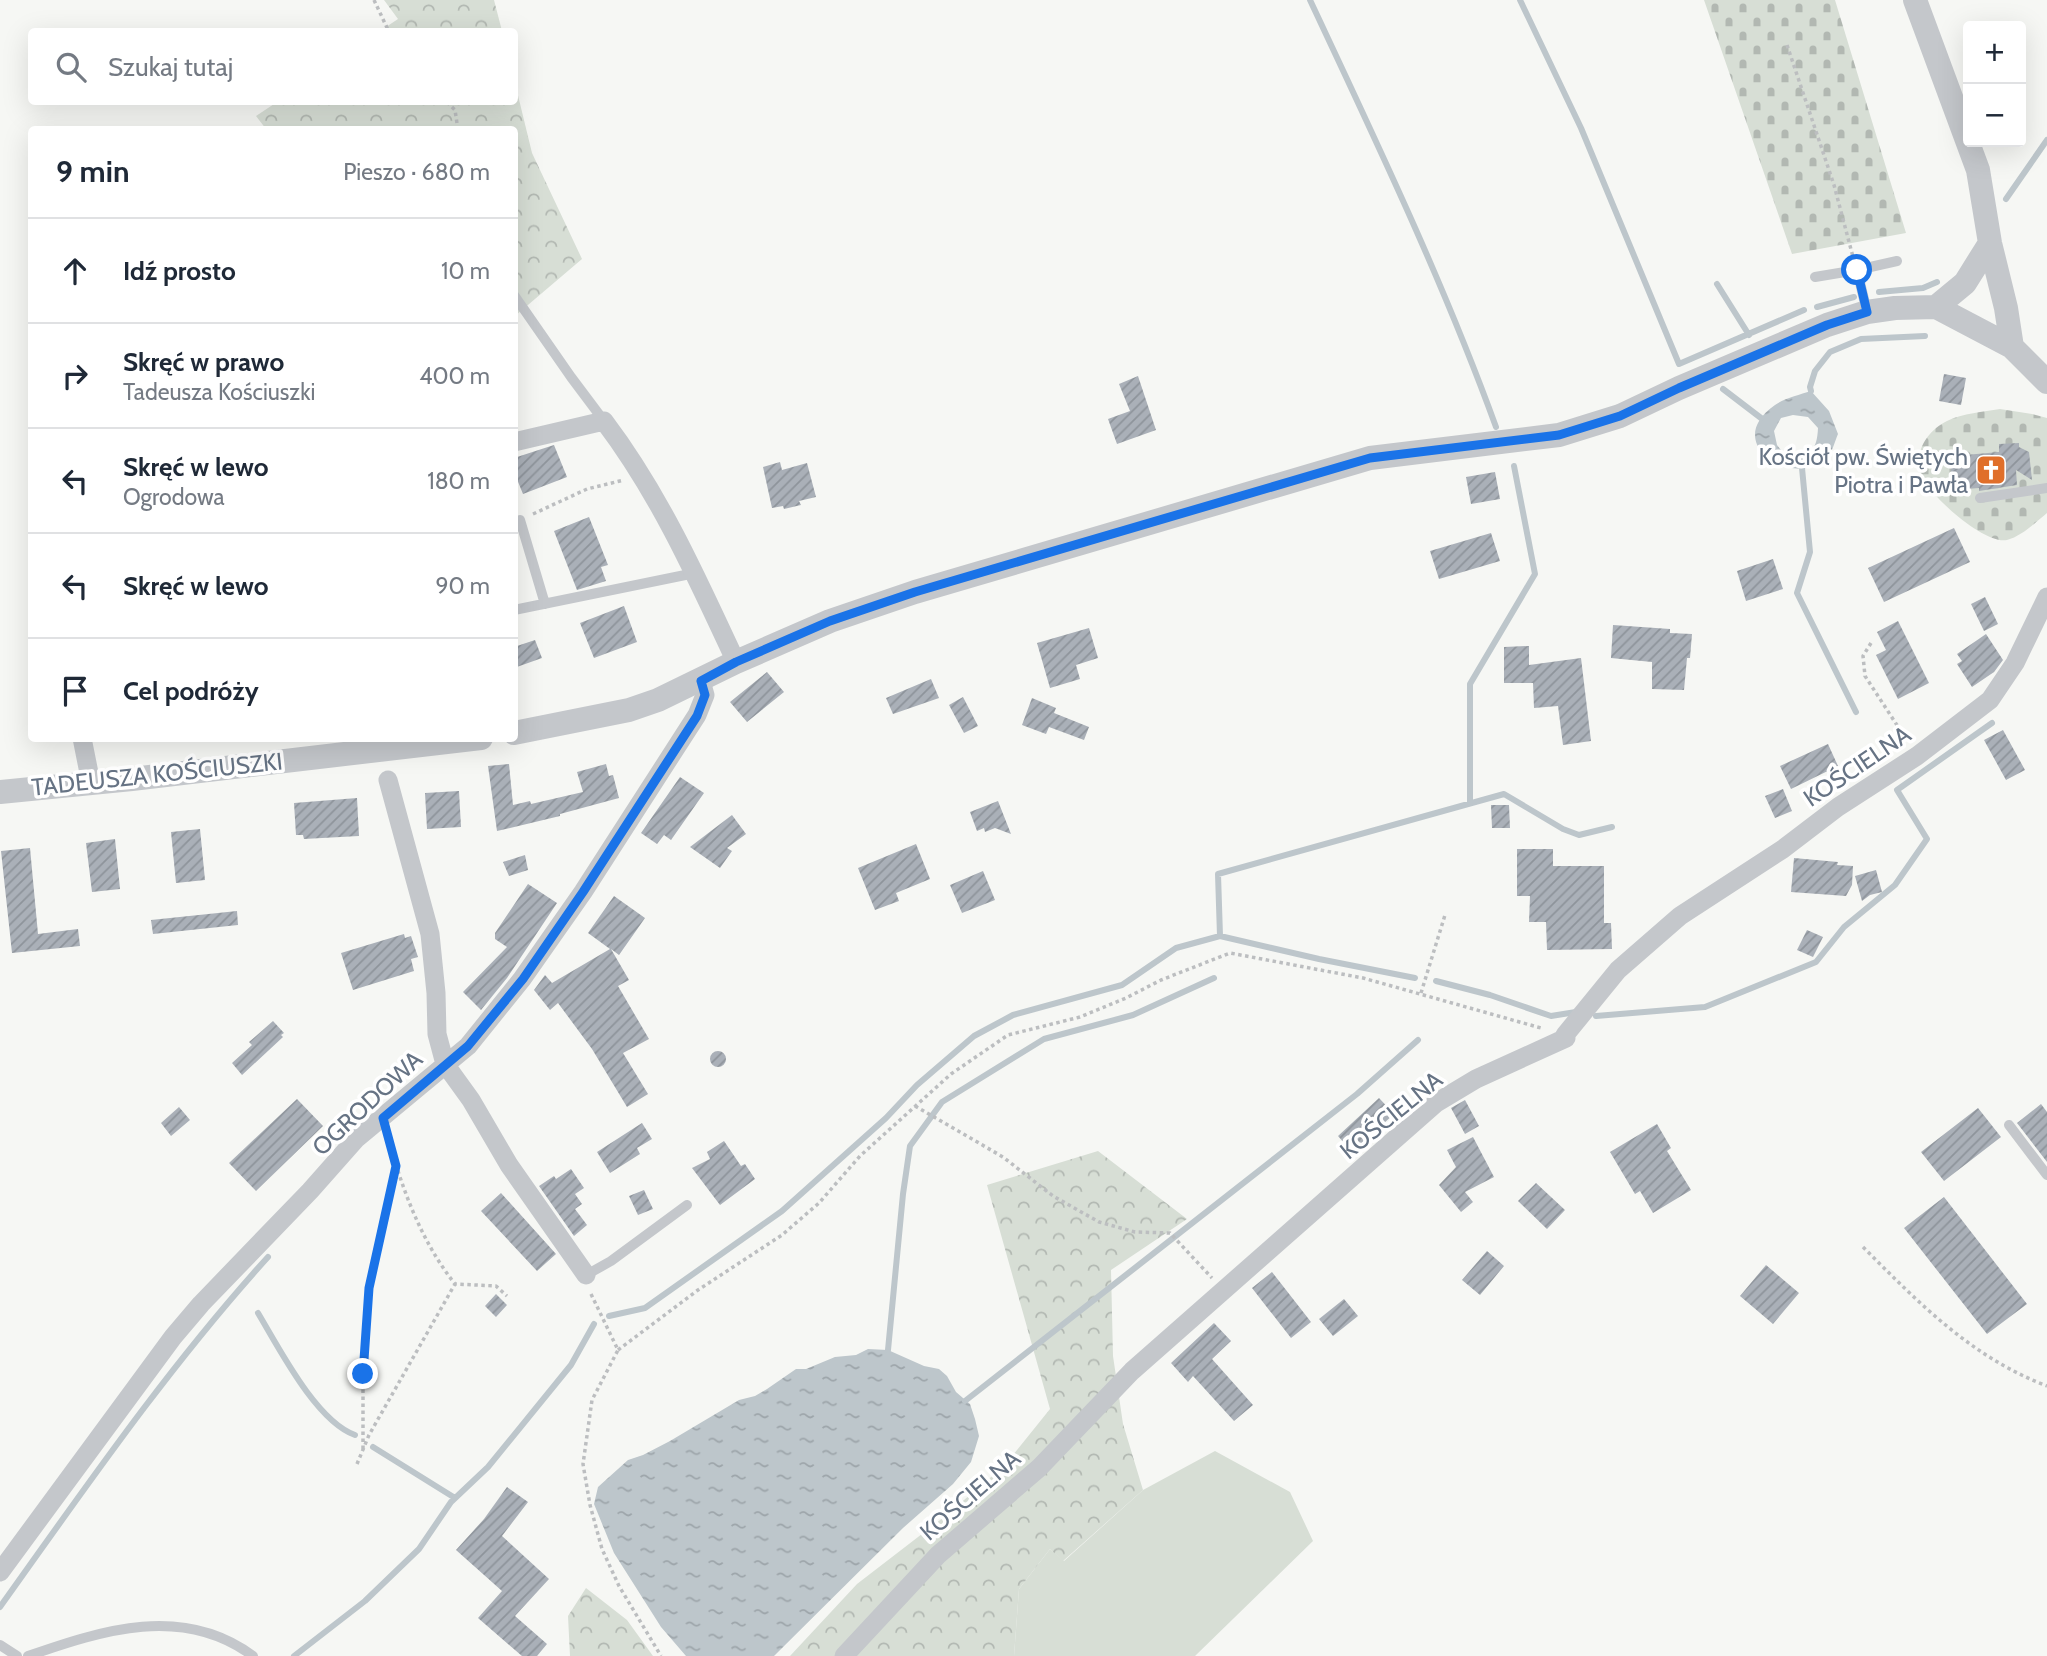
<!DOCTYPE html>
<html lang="pl">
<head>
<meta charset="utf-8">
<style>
  :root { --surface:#fff; --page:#f6f6f7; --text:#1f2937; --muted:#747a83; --line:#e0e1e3 }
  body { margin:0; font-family:Cabin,sans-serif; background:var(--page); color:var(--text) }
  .controls { position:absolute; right:21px; top:21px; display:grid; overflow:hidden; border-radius:7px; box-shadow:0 7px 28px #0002 }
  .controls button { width:63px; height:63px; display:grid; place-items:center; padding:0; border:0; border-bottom:2px solid var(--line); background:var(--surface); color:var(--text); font:35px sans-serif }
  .stop { position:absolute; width:21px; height:21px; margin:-16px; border:5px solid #1a73e8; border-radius:50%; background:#fff }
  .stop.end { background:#1a73e8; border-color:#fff; box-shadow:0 2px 7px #0008 }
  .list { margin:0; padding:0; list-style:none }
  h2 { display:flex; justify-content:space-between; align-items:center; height:91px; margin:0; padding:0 28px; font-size:30px }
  h2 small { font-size:23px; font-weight:400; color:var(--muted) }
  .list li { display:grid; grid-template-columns:46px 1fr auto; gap:21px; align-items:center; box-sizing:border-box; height:105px; padding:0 28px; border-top:2px solid var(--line) }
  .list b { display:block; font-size:26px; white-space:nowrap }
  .list p { margin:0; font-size:23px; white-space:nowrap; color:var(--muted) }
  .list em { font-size:23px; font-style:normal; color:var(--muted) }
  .icon { flex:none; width:38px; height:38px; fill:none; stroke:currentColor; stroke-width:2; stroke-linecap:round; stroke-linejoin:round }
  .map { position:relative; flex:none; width:2047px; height:1656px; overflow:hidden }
  .search { position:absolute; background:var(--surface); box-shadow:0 7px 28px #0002; left:28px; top:28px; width:490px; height:77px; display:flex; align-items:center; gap:18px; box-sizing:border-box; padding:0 24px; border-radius:7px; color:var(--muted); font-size:26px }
  .panel { position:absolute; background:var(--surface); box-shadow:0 7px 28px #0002; left:28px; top:126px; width:490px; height:616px; border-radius:7px }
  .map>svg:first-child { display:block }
  .green { fill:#d7ded5 }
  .forest { fill:url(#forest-crowns) }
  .cemetery { fill:url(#cemetery-stones) }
  .water { fill:url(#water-ripples); fill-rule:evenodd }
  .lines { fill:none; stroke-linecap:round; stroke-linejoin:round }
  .stream { stroke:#bdc6cb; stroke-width:6 }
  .building { fill:url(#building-hatch) }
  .path { stroke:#bcbec0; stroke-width:3.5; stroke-dasharray:3.5 3.5; stroke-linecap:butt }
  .service { stroke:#c4c7cb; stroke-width:10 }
  .minor { stroke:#c4c7cb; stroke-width:19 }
  .tertiary { stroke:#c4c7cb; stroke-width:24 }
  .route { stroke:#1a73e8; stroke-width:9 }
  .labels { text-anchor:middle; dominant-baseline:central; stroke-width:7; stroke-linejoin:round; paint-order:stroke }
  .poi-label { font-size:24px; fill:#667384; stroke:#fff; text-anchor:end }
  .street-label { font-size:24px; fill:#667384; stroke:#fff }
</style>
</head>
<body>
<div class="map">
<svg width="2047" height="1656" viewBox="0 0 2047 1656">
  <defs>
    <pattern id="forest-crowns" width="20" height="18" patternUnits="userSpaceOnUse" patternTransform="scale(1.75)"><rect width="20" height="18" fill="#d7ded5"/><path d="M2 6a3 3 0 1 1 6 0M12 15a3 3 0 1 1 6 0" fill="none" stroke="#b2b8b2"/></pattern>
    <pattern id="cemetery-stones" width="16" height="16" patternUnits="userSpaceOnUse" patternTransform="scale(1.75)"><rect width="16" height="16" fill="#d7ded5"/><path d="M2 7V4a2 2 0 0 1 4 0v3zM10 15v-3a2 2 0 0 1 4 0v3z" fill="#b2b8b2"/></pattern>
    <pattern id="water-ripples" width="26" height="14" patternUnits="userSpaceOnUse" patternTransform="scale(1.75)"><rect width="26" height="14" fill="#bdc6cb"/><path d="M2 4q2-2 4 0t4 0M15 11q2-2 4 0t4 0" fill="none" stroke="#9da5aa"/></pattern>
    <pattern id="building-hatch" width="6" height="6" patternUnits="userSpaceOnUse" patternTransform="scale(1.75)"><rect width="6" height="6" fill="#aab0b8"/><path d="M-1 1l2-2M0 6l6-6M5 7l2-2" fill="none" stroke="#8e949b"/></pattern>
  </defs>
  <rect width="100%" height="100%" fill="#f6f7f4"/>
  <!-- green -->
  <path class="green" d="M1215 1451 1290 1492 1313 1541 1195 1656H1014L1019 1589 1050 1549 1064 1561 1143 1490Z"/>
  <!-- forest -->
  <path class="forest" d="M384 0H494L502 31H380L398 19Z
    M515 83 532 153 582 259 515 316 514 130 266 129 256 116 277 102H514Z
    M1098 1151 1187 1219 1111 1270 1113 1356 1123 1424 1143 1490 1063 1561 1050 1549 1019 1589 1014 1656H790L857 1584 944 1517 1004 1466 1050 1409 987 1185Z
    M586 1588 627 1620 653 1656H570L568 1616Z"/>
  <!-- cemetery -->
  <path class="cemetery" d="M1704 0H1835L1906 233 1792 254Z
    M2000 409 2032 414 2047 418V513C2036 522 2022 536 2007 540 1985 545 1928 495 1921 474 1913 452 1928 430 1947 421 1963 413 1983 412 2000 409Z"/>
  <!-- water -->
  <path class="water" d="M1811 391 1829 411 1838 434C1835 441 1832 453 1827 458 1795 490 1719 444 1775 405 1785 398 1799 395 1811 391ZM1793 415 1808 417 1818 428C1817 451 1810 457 1787 458L1777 445 1774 431 1781 418Z
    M868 1349 888 1350 924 1366 939 1369 947 1376 956 1392 970 1404 975 1419 979 1436 971 1462 953 1484 903 1528 774 1656H686L661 1627 614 1553 594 1504 598 1487 628 1460 643 1455 670 1441 739 1400 755 1396 767 1389 796 1369H806L835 1357 856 1355Z"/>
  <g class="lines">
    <!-- stream -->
    <path class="stream" d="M1310 0C1376 141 1443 281 1496 427
      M1520 0 1581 128 1679 364 1804 310
      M2006 199 2047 140
      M1717 284 1749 335
      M1879 292 1923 288 1937 282
      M1817 307 1854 297
      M1723 389 1761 418
      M1811 391 1810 387 1815 371 1830 352 1861 339 1925 336
      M1802 468 1810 552 1797 593 1856 712
      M1470 803V684L1535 574 1514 466
      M1220 936 1218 874 1504 794 1563 829 1579 835 1612 827
      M1436 981 1490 995 1551 1016 1576 1012
      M1596 1016 1705 1007 1816 962 1844 927 1895 885 1927 839 1897 790 1992 723
      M258 1313C279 1348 316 1421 355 1435
      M609 1316 645 1308 782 1211 886 1118 917 1085 974 1036 1013 1015 1122 985 1176 948 1220 936 1319 959 1415 978
      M888 1350 903 1194 910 1146 942 1102 1044 1039 1133 1015 1214 978
      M965 1401 1357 1094 1418 1040
      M373 1447 455 1498
      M0 1607C85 1488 169 1366 268 1257
      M294 1656 365 1601 419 1549 451 1502 488 1467 571 1365 594 1324"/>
  </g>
  <!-- building -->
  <path class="building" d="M1944 374 1966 378 1961 405 1939 401Z
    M1138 376 1156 430 1117 444 1108 419 1130 411 1119 384Z
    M2019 443V447L2029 452 2032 480 2016 470 2017 485 1979 491V488L1966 489V481L1951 482V467L1960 452 1965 455 1999 452V444Z
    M554 445 567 477 523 494 514 472V458Z
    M780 462 782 470 807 463 816 497 799 501 801 505 784 509 783 506 772 508 763 467Z
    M1495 472 1500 499 1471 504 1466 477Z
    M589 517 608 565 601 567 606 581 577 590 554 531Z
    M1954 528 1970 562 1884 602 1868 568Z
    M1491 533 1500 561 1439 579 1430 551Z
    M1773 559 1783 589 1746 601 1737 571Z
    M1985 597 1998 624 1984 631 1971 604Z
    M624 606 637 642 594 658 580 623Z
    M1898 621 1929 683 1898 699 1876 655 1886 650 1877 632Z
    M1613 625 1670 629V633L1692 634 1690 658H1687L1684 690 1652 689V662L1611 658Z
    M1089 628 1098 658 1076 665 1080 679 1050 688 1037 643Z
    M1986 634 2003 660 1994 672 1972 687 1957 664 1962 661 1957 654Z
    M535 640 542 658 514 668V647Z
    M1529 646V665L1581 658 1591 741 1563 745 1558 706 1534 708 1533 683H1504V647Z
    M767 672 784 692 747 722 730 702Z
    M931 679 939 698 893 714 886 698Z
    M963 697 978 726 964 733 949 705Z
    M1032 698 1056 708 1054 713 1089 727 1084 740 1049 727 1046 734 1022 725Z
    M2003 730 2025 770 2006 780 1984 740Z
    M1828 744 1838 766 1791 789 1780 766Z
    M509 764 513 805 530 801 531 804 583 792 577 772 606 764 609 776 613 775 619 798 560 814V816L497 831 488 766Z
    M680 777 704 793 671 840 664 835 657 844 641 833Z
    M1783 789 1792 811 1775 818 1765 796Z
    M459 791 461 827 427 829 425 793Z
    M357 798 359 836 304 839 303 835H296L294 803Z
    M998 801 1011 834 995 828 985 832 984 828 977 831 970 812Z
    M1491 805H1509L1510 828H1492Z
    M732 815 746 834 727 848 732 851 720 868 690 847Z
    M200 829 205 880 176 883 171 832Z
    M115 839 120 889 92 892 86 843Z
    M916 844 930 879 896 893 899 901 875 910 858 868Z
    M30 848 38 934 78 929 80 946 12 953 1 851Z
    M1517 849H1553V866H1604V923H1611L1612 949 1547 950 1546 922H1529L1530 896H1517Z
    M525 855 528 870 509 876 503 862Z
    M1794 858 1838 862 1837 865 1853 866 1852 885 1846 896 1791 892Z
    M1876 870 1882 892 1870 895 1862 901 1855 876Z
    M983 871 995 900 962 913 950 885Z
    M528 884 557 903 507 978 481 1010 463 992 507 947 495 939V933Z
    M614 896 645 918 619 955 611 949 629 980 618 986 649 1039 623 1053 648 1094 627 1107 592 1049 558 1003 550 1010 534 990 545 975 552 983 610 949 588 933Z
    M237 911 238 925 153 934 151 920Z
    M1807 930 1823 937 1813 957 1797 950Z
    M404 934 405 938 411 936 418 957 411 959 414 971 353 990 341 953Z
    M273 1021 284 1033 281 1035 283 1037 242 1075 232 1063 252 1045 249 1042Z
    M710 1059a8 8 0 1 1 16 0a8 8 0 1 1-16 0Z
    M1379 1098 1394 1114 1352 1152 1338 1136Z
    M297 1099 323 1126 256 1191 229 1163Z
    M1465 1100 1479 1126 1465 1134 1451 1108Z
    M2041 1104 2047 1112V1162L2017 1123Z
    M179 1107 190 1120 171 1136 161 1123Z
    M1978 1108 2001 1137 1944 1181 1921 1152Z
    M642 1123 652 1139 637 1148 640 1154 610 1173 597 1152Z
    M1657 1124 1671 1148 1667 1151 1691 1190 1653 1213 1640 1191 1635 1194 1610 1152Z
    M1473 1137 1494 1177 1465 1192 1473 1202 1461 1212 1439 1185 1456 1167 1447 1150Z
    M724 1141 741 1166 745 1164 755 1179 720 1205 692 1168 710 1159 707 1152Z
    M571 1169 584 1188 575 1194 582 1204 575 1209 587 1225 574 1236 539 1186 554 1176 556 1179Z
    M1536 1183 1565 1210 1547 1229 1518 1201Z
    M644 1190 653 1209 638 1215 629 1196Z
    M501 1193 556 1254 537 1271 481 1211Z
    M1944 1197 2027 1304 1987 1334 1904 1228Z
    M1487 1251 1504 1266 1480 1295 1462 1280Z
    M1766 1265 1799 1293 1773 1324 1740 1296Z
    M1272 1272 1311 1322 1291 1338 1252 1288Z
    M496 1294 507 1305 496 1317 485 1306Z
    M1344 1299 1358 1316 1333 1336 1319 1319Z
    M1214 1323 1231 1341 1212 1359 1253 1405 1234 1421 1193 1376 1188 1382 1171 1363Z
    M507 1487 528 1502 502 1536 549 1579 515 1616 547 1644 537 1656H522L478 1618 502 1591 456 1550 484 1519Z"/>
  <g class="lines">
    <!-- path -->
    <path class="path" d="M374 0 389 32
      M1787 45 1834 185 1853 257
      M447 102 455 110 458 130
      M533 514 587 489 624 480
      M1871 643 1863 656 1865 676 1906 739
      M1421 993 1445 915
      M915 1106 1003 1157 1053 1196 1099 1222 1135 1232 1170 1233 1212 1278
      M388 1137C402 1189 421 1241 455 1284L496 1286 507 1296
      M1863 1247C1919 1303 1971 1357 2047 1386
      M591 1294 618 1350 592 1400 583 1464 590 1505 602 1549 619 1586 661 1656
      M618 1350 698 1290 782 1235 819 1203 860 1156 951 1074 1008 1035 1080 1017 1126 998 1161 980 1230 953 1363 978 1541 1028
      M363 1449V1374L369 1288 395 1166
      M357 1464 369 1435 455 1284"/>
    <!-- service -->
    <path class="service" d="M1815 277 1857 270
      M514 295 571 377 604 421
      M1867 312 1857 270 1897 261
      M1980 498 2047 488
      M520 520 545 604
      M514 610 695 573
      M2009 1125 2047 1175
      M586 1275 611 1261 687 1205
      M0 1645 17 1656
      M28 1656C103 1630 183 1604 253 1656"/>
    <!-- minor -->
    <path class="minor" d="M514 442 604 421C660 495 697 578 736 662
      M82 738 91 783
      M388 780 430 934 436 993 437 1034 445 1064 471 1100 509 1165 586 1275
      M0 1572 173 1337 201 1304 310 1191 356 1139 468 1046 522 979 583 892 697 715 705 695 701 681
      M844 1656 938 1555 1039 1468 1132 1371 1436 1103 1476 1079 1566 1038 1565 1035 1618 970 1680 916 1783 849 1838 807 1917 756 1990 700 2015 663 2047 597"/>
    <!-- tertiary -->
    <path class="tertiary" d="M1915 0 1978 170 1990 243 2006 308 2012 347
      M1936 307 1965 283 1990 243
      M514 733 629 710 658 700 736 662 830 621 915 592 1370 458 1559 435 1620 416 1679 388 1827 325 1867 312 1895 308 1936 307 2012 347 2047 382
      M0 792 132 779 481 738"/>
  </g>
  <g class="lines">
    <!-- route -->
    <path class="route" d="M363 1374 369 1288 396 1166 383 1118 468 1046 523 979 583 892 697 716 705 695 701 681 736 662 830 621 915 592 1370 458 1559 435 1620 416 1679 388 1827 325 1867 312 1857 270"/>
  </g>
  <!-- icons -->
  <defs>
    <g id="church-square" transform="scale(1.575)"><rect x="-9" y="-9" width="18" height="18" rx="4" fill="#e06f2a" stroke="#fff"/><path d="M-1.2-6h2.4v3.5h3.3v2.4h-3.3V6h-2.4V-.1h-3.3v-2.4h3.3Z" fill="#fff"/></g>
  </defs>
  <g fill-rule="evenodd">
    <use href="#church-square" x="1991" y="470"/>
  </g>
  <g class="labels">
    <!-- poi labels -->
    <g class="poi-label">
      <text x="1968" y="456">Kościół pw. Świętych<tspan x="1968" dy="28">Piotra i Pawła</tspan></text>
    </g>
    <!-- street labels -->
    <g class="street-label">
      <text transform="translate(1857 766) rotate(-34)">KOŚCIELNA</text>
      <text transform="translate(157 774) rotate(-6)">TADEUSZA KOŚCIUSZKI</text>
      <text transform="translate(367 1103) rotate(-43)">OGRODOWA</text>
      <text transform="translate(1391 1115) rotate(-39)">KOŚCIELNA</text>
      <text transform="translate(970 1495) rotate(-41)">KOŚCIELNA</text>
    </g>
  </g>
</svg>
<div class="controls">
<button>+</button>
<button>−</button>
</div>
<div class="stop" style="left:1857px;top:270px"></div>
<div class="stop end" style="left:363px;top:1374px"></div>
<div class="search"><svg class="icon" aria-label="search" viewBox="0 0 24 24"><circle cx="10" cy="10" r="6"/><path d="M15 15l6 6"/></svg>Szukaj tutaj</div>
<section class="panel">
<h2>9 min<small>Pieszo · 680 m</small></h2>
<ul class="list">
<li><svg class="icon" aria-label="ahead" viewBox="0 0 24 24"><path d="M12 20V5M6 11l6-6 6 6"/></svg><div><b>Idź prosto</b></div><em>10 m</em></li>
<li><svg class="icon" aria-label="right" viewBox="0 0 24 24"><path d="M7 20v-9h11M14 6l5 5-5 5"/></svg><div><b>Skręć w prawo</b><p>Tadeusza Kościuszki</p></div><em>400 m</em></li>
<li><svg class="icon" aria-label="left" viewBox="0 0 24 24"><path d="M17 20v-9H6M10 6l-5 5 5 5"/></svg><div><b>Skręć w lewo</b><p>Ogrodowa</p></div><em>180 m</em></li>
<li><svg class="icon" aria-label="left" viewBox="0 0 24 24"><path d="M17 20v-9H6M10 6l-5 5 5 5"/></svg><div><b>Skręć w lewo</b></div><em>90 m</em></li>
<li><svg class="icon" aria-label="arrive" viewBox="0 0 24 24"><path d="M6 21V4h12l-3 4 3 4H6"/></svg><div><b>Cel podróży</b></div></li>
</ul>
</section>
</div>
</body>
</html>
